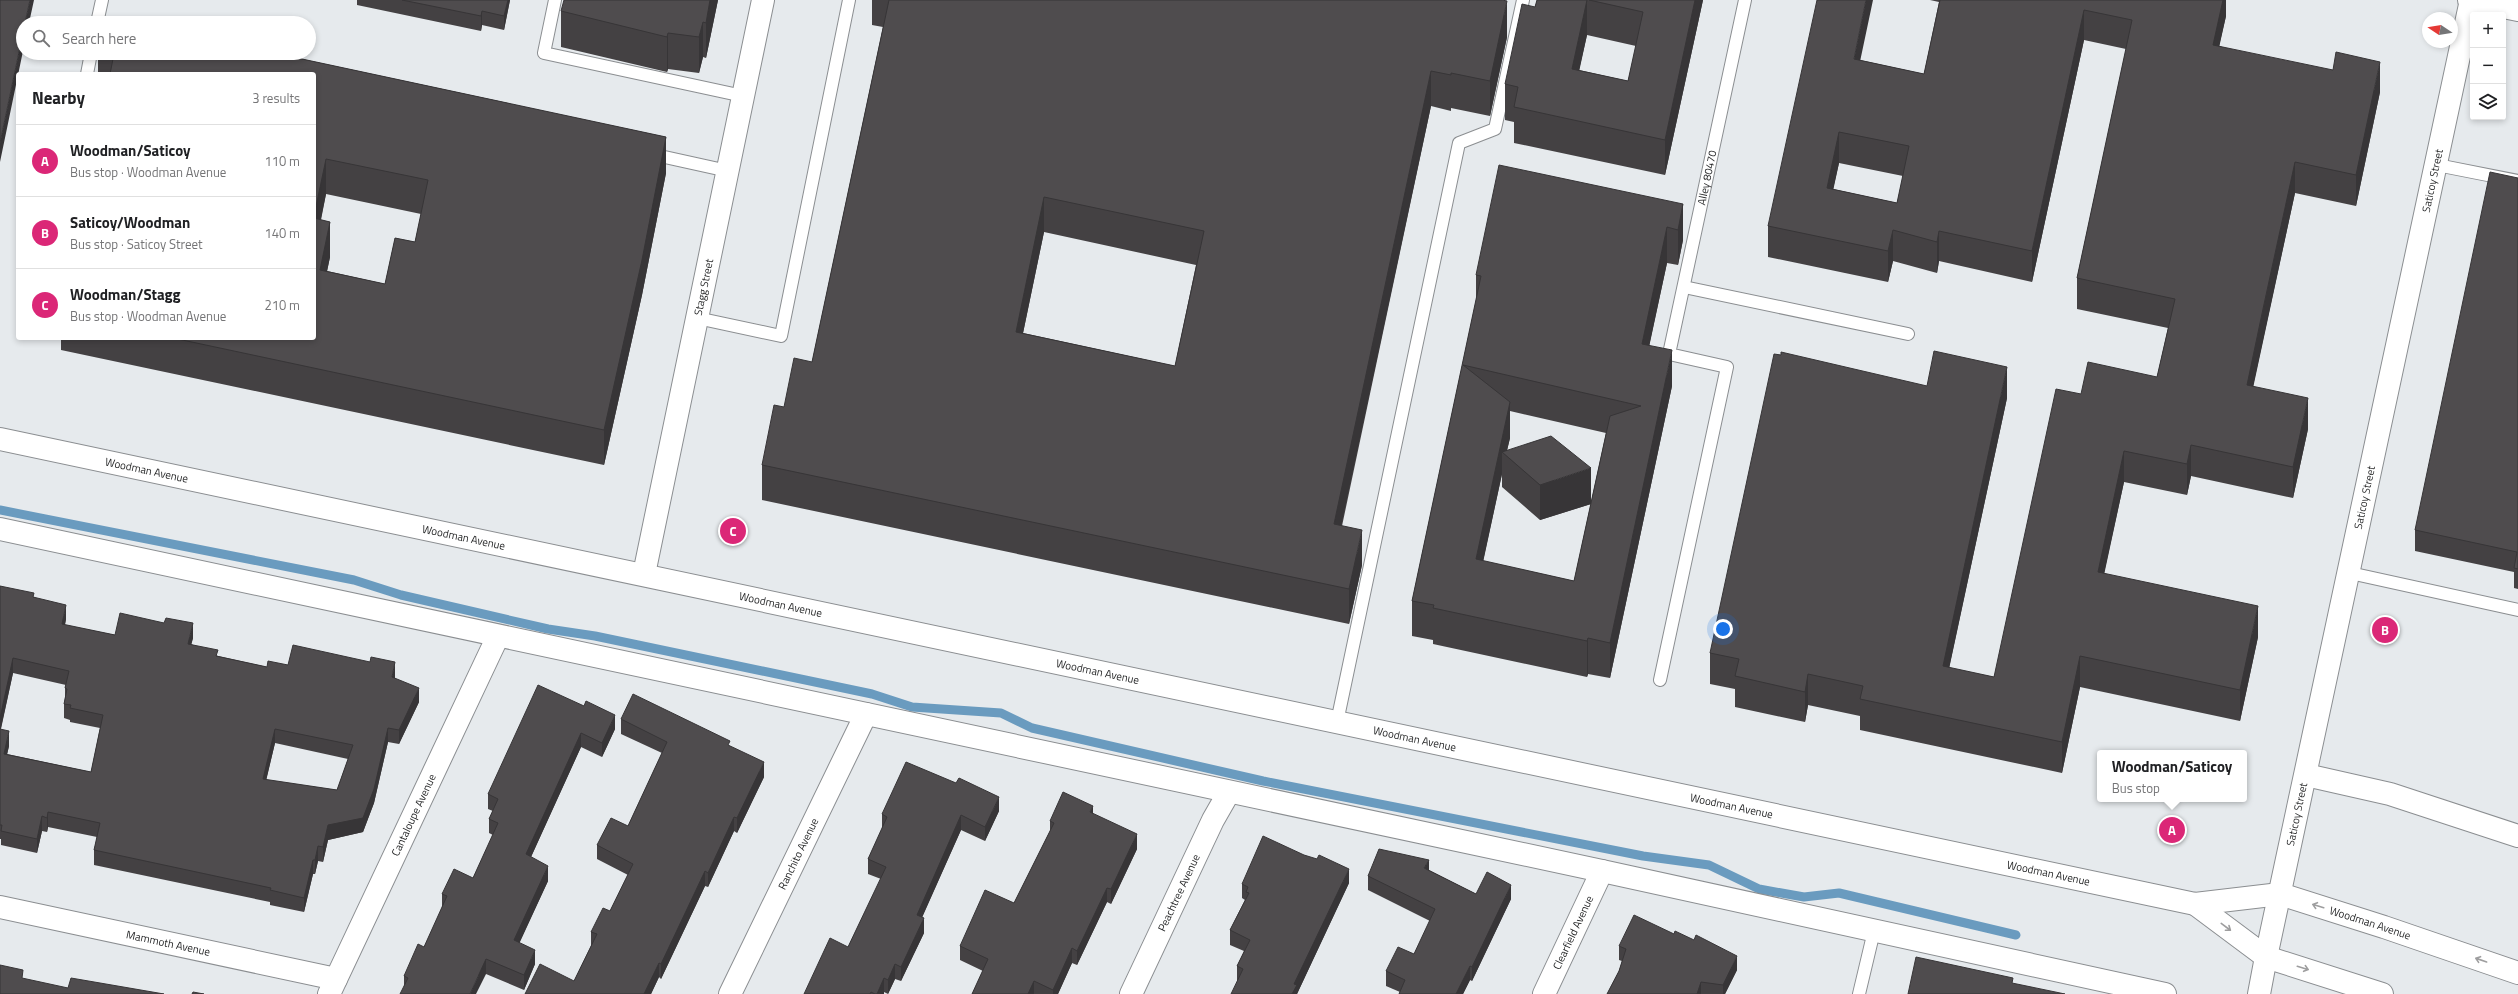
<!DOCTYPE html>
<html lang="en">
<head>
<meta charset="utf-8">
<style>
  :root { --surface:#fff; --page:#f2f2f2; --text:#202124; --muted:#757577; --line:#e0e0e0; --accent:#db2777 }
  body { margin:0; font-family:"Titillium Web",sans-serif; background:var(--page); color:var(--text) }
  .controls { position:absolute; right:12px; top:12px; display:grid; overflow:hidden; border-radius:4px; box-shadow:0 2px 6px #0003 }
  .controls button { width:36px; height:36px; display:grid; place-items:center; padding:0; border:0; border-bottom:1px solid var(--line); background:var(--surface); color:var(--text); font:20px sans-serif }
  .compass { position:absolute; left:2422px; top:12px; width:36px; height:36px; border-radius:50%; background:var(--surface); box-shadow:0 2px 6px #0003; rotate:282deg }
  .you { position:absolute; left:1723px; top:629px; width:14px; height:14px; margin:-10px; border:3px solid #fff; border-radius:50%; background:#1a73e8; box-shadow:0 0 0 6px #1a73e833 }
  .badge { display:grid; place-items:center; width:26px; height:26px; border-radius:50%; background:var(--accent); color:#fff; font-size:13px; font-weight:700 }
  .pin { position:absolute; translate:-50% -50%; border:2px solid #fff; box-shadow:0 1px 4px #0006 }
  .popup { position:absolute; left:2097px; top:750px; width:150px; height:52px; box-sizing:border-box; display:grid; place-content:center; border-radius:4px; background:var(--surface); filter:drop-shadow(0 1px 3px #0005); font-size:13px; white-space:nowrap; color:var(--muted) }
  .popup b { font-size:15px; color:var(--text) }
  .popup::after { content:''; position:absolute; left:50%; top:100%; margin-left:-8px; border:8px solid transparent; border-top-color:var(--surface) }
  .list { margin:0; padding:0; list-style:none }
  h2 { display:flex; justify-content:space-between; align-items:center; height:52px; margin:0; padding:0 16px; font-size:17px }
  h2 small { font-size:13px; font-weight:400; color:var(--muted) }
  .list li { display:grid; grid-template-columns:26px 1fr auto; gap:12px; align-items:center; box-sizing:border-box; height:72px; padding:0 16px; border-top:1px solid var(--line) }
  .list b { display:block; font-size:15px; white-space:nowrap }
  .list p { margin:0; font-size:13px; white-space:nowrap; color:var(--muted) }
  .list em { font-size:13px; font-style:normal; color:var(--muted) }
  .icon { flex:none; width:22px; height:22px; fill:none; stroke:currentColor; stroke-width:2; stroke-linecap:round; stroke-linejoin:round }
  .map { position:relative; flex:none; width:2518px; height:994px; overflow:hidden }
  .search { position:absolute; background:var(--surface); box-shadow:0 2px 6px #0003; left:16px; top:16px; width:300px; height:44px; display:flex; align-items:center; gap:10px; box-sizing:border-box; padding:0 14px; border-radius:22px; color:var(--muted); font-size:15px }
  .panel { position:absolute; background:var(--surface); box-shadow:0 2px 6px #0003; left:16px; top:72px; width:300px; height:268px; border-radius:4px }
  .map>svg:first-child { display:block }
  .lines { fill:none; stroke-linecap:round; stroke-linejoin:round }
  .stream { stroke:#6a9bbf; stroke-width:9 }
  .service-casing { stroke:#8b8e91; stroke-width:14 }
  .minor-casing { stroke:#8b8e91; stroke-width:24 }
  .tertiary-casing { stroke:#8b8e91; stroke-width:24 }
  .primary-casing { stroke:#8b8e91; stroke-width:24 }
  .service { stroke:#fff; stroke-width:12 }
  .minor { stroke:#fff; stroke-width:22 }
  .tertiary { stroke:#fff; stroke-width:22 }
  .primary { stroke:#fff; stroke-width:22 }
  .wall { fill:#444143; fill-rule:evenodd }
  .shaded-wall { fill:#373537 }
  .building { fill:#4f4c4e; stroke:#373537; fill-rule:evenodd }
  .oneway { stroke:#9e9e9f }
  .labels { text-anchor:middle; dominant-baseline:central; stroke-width:4; stroke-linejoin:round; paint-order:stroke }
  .street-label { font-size:11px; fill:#272829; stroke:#e6eaed }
</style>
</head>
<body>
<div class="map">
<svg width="2518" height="994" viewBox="0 0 2518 994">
  <rect width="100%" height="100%" fill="#e6eaed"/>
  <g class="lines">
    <!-- stream -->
    <path class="stream" d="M0 510 354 580 401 595 548 629 595 636 872 694 912 707 1001 713 1032 728 1263 781 1643 856 1709 865 1759 889 1804 897 1839 893 2016 935"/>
    <!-- service casing -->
    <g class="service-casing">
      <g id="service">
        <path d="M555 0 544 53 743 96"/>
        <path d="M97 23 102 0"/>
        <path d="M87 74 91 53"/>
        <path d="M651 154 728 171"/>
        <path d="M2437 165 2518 181"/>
        <path d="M1684 287 1908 334"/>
        <path d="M697 318 781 336 849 0"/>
        <path d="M2350 573 2518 610"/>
        <path id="s1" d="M1660 680 1727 367 1669 354 1745 0"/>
        <path d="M1337 722 1459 143 1495 129 1523 0"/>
        <path d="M1859 994 1874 931"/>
      </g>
    </g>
    <!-- minor casing -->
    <g class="minor-casing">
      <g id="minor">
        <path d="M0 529 1602 871 2165 994"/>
        <path id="s2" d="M644 574 763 0"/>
        <path d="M2306 775 2390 794 2518 836"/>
        <path id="s3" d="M0 907 336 979"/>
        <path id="s4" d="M329 994 498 636"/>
        <path id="s5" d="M730 994 866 714"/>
        <path id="s6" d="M1131 994 1213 820 1229 792"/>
        <path id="s7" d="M1544 994 1602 871"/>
        <path d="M2259 994 2266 957"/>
      </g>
    </g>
    <!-- tertiary casing -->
    <g class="tertiary-casing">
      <g id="tertiary">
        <path d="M2469 0 2518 10"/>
        <path id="s8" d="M2266 957 2471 0"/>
      </g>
    </g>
    <!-- primary casing -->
    <g class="primary-casing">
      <g id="primary">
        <path id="s9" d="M0 439 2195 904 2280 894 2384 927 2518 973"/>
        <path d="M2195 904 2266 957 2382 994"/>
      </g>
    </g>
    <!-- service -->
    <use href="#service" class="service"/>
    <!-- minor -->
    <use href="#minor" class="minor"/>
    <!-- tertiary -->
    <use href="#tertiary" class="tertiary"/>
    <!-- primary -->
    <use href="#primary" class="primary"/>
  </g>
  <!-- wall -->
  <path class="wall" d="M357 0H510L504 30 482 25 481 31 357 5Z
    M718 0 706 58 703 57 699 73 668 69 667 72 561 47V11Z
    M872 0H1502L1507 37 1490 116 1451 108V111L1431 106 1342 526 1362 565 1349 624 762 500V465L784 407 812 362 883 27 872 25ZM1044 232 1196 265 1175 366 1023 333Z
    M1537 0H1703L1665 175 1514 143V122L1505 120V84L1535 7ZM1587 35 1636 46 1628 81 1579 70Z
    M1930 0H2226V16L2219 46 2380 92 2356 206 2295 193 2263 340 2253 386 2308 429 2293 498 2191 476 2187 495 2124 482 2104 573 2258 637 2240 721 2080 687 2062 773 1860 730V716L1808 705 1805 722 1735 707V689L1710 684V653L1927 386 2007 398 1949 668 1994 677 2081 394 2157 377 2168 328 2077 309V278L2126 49 2084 40 2032 282 1939 261 1937 273 1893 261 1888 282 1768 257V226L1860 60 1924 74 1939 2ZM1839 163 1903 176 1897 203 1833 189Z
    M99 53H274L666 137V173L642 295 604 465 61 350V338H314V74H98V56ZM326 194 421 214 415 242 395 238 385 284 327 271 330 257V222L321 220Z
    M2518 178V589L2514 588V572L2415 551V530Z
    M1683 204V240L1678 265 1667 263 1649 346 1672 386 1610 678 1588 674 1587 677 1433 644V640L1412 636V601L1476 300V275ZM1510 411 1606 433 1574 581 1483 561 1502 474V487L1540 520 1591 504 1507 450 1510 438Z
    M0 586 34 597 66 619 65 625 115 635 193 638 191 644 218 656 267 667 288 665 395 676V678L419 702 399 744 388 742 374 803 363 832 328 840 323 862 318 861 315 874H313L304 912 270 905V902L94 865V850L97 837 48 827 47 832 42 831 37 853 1 845V839H0ZM13 673 66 685 65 688V698L64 704V718L70 720V722L100 728 91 772 7 754 9 746 1 729ZM275 743 348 759 337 790 266 780Z
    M584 706 615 729 602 757 581 747 531 857 548 881 519 943 535 964 524 990 486 974 404 987V976L424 947 442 908V894L473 878 493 835 489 833V819L493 811 488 809V794Z
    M621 719 730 746 764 777 737 833 734 831 708 887 705 886 661 979 659 977 651 994H525L574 981 591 946V932L610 911 628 875 597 859V845L628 826 662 753 621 734Z
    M999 811 985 841 961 830 922 917 924 933 901 981 895 979 888 994 884 992V994H804L848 947 881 879 868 874V859L882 829V814Z
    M1093 814 1137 849 1111 904 1107 902 1077 965 1072 963 1058 994H972L983 971 960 960V946L1014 903 1050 831V821Z
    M1429 870 1476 894 1511 899 1472 981 1470 980 1463 994H1399L1400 992 1386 986V971L1414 954 1430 921 1368 890V876Z
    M1349 883 1297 994 1237 981V966L1244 951 1230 945V930L1245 900 1242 898V884Z
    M1619 946 1737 970 1725 994H1607L1619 971 1622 961 1619 960Z"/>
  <!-- shaded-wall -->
  <path class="shaded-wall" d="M30 0H34L29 23H25Z
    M508 0H510L504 30V16Z
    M710 0H718L706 58V23Z
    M1587 0V35L1572 104V69Z
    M1695 0H1703L1665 175V140Z
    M1866 0H1873L1854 90V59Z
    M2223 0H2226V16L2213 75V45Z
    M1507 1V37L1490 116V81Z
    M2084 10V40L2032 282V251Z
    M482 11V25L481 31V16Z
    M703 22V57L699 73V37Z
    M23 33V51L0 162V143Z
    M668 33V69L667 72V37Z
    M2380 62V92L2356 206V175Z
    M1431 71V106L1334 559V524Z
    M1839 132V163L1827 219V188Z
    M666 137V173L642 295 604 465V430Z
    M326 159V194L314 251V216Z
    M2295 162V193L2247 416V385Z
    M1044 197V232L1016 367V332Z
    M1683 204V240L1678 265V230Z
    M330 222V257L320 305V270Z
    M1667 227V263L1642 380V344Z
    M1893 230V261L1888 282V251Z
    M1939 231V261L1937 273V242Z
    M1672 350V386L1610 678V643Z
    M2007 367V398L1943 697V666Z
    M2308 398V429L2293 498V467Z
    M1510 402V438L1506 455 1502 452V474L1476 595V559Z
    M2191 445V476L2187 495V464Z
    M2124 451V482L2098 603V572Z
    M1591 468V504L1540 520V485Z
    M1362 530V565L1349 624V589Z
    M66 605V619L62 638V624Z
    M2258 606V637L2240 721V690Z
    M193 623V638L188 658V644Z
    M1588 638V674L1587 677V641Z
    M2080 656V687L2062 773V742Z
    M13 658V673L0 732V718Z
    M395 662V676L392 692V677Z
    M1808 674V705L1805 722V692Z
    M419 688V702L399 744V730Z
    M615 715V729L602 757V743Z
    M388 728V742L374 803 363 832 328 840 323 862V847L328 825Z
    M275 729V743L263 794V779Z
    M9 731V746L4 768V754Z
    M581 733V747L526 868V854Z
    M764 762V777L737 833V818Z
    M999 797V811L985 841V827Z
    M1093 806V820L1090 812Z
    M48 812V827L47 832V818Z
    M961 815V830L917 929V915Z
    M42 816V831L37 853V839Z
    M734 817V831L708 887V873Z
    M1137 834V849L1111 904V889Z
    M318 846V861L315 874V860Z
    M313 860V874L304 912V898Z
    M1429 860V874L1424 868Z
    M548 866V881L514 955V940Z
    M1349 869V883L1297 994H1292L1294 984Z
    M705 871V886L661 979V964Z
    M1511 885V899L1472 981V967Z
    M1107 888V902L1077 965V951Z
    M924 918V933L901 981V967Z
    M1072 948V963L1058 994H1053V990Z
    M535 950V964L524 990V975Z
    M1737 956V970L1725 994H1723V985Z
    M486 959V974L476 994H470Z
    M659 963V977L651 994H644Z
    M895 964V979L888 994V980Z
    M1470 966V980L1463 994H1456Z
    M884 978V994H877Z
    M1034 981V994H1028Z
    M1701 982V994H1697Z"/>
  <!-- building -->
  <path class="building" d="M0 0H30L25 23H23V33L0 143Z
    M402 0H508L504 16 482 11 481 16Z
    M564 0H710L706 23 703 22 699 37 668 33 667 37 561 11Z
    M889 0H1502L1507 1 1490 81 1451 73V75L1431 71 1334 524 1362 530 1349 589 762 465 774 405 784 407 794 358 812 362ZM1044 197 1204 231 1175 366 1016 332Z
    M1537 0H1587L1572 69 1628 81 1643 12 1589 0H1695L1665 140 1514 107 1518 87 1505 84 1522 4 1535 7Z
    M1817 0H1866L1854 59 1924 74 1940 0H2223L2213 45 2333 70 2336 52 2380 62 2356 175 2295 162 2263 309 2247 385 2308 398 2293 467 2191 445 2187 464 2124 451 2098 572 2258 606 2240 690 2080 656 2062 742 1860 699 1863 686 1808 674 1805 692 1735 676 1739 659 1710 653 1774 354 1781 355V352L1927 386 1934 351 2007 367 1943 666 1994 677 2056 389 2081 394 2088 362 2157 377 2175 299 2077 278 2132 20 2084 10 2032 251 1939 231 1937 242 1893 230 1888 251 1768 226ZM1839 132 1909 146 1897 203 1827 188Z
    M106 17 135 23H105Z
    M99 53H274L666 137 642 260 604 430 173 338H314V218L330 222 320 270 385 284 395 238 415 242 428 180 326 159 314 216V74H110L113 59 98 56Z
    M1499 165 1683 204 1678 230 1667 227 1642 344 1672 350 1610 643 1588 638 1587 641 1433 608 1434 605 1412 601 1481 276 1476 275ZM1463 365 1641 406 1610 416 1574 581 1476 559 1510 402Z
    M2490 172 2518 178V569L2514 568 2517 552 2415 530Z
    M1551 436 1591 468 1540 485 1502 452Z
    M0 586 34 593 33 597 66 605 62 624 115 635 120 613 164 623 166 618 193 623 188 644 218 650 216 656 267 667 268 661 288 665 293 645 370 662 371 657 395 662 392 677 419 688 399 730 388 728 374 789 363 818 328 825 323 847 318 846 315 860H313L304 898 270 890 271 888 94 850 100 823 48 812 47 818 42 816 37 839 1 831 2 825H0V729L9 731 4 754 91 772 103 715 70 708 71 705 64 704 67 689 65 688 69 671 13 658 0 718ZM275 729 353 745 337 790 263 779Z
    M538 685 584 706 586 701 615 715 602 743 581 733 526 854 548 866 514 940 535 950 524 975 486 959 470 994H400L408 978 404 976 418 944 424 947 447 896 442 894 454 869 473 878 498 823 489 819 498 799 488 794Z
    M633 694 730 741 728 745 764 762 737 818 734 817 708 873 705 871 661 964 659 963 644 994H525L540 964 574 981 597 934 591 932 603 908 610 911 633 864 597 845 611 818 628 826 667 742 621 719Z
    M906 762 956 783 959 778 999 797 985 827 961 815 917 915 924 918 901 967 895 964 888 980 884 978 877 994H875L871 992 870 994H804L830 938 848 947 886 867 868 859 887 817 882 814Z
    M1063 792 1093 806 1090 812 1137 834 1111 889 1107 888 1077 951 1072 948 1053 990 1034 981 1028 994H972L988 959 960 946 985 890 1014 903 1054 823 1050 821Z
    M1263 836 1304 855 1317 859 1319 855 1349 869 1294 984 1297 985 1292 994H1231L1243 969 1237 966 1250 940 1230 930 1249 893 1246 892 1248 887 1242 884Z
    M1379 849 1429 860 1424 868 1476 894 1487 872 1511 885 1472 967 1470 966 1456 994H1399L1405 980 1386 971 1398 947 1414 954 1435 909 1368 876Z
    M1634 915 1674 934 1675 931 1694 940 1696 935 1737 956 1723 985 1701 982 1697 994H1607L1619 971 1626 949 1619 946Z
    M1916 957 2013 978 2012 983 2065 994H1908Z
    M0 965 23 970 22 978 68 988 71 978 164 994H0Z
    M193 992 204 994H192Z"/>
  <!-- one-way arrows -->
  <defs><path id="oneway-shaft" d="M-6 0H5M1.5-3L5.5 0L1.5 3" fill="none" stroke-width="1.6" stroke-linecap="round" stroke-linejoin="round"/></defs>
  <g class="oneway">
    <use href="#oneway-shaft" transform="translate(2318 906) rotate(-163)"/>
    <use href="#oneway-shaft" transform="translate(2226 927) rotate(37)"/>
    <use href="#oneway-shaft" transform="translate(2481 960) rotate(-161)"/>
    <use href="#oneway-shaft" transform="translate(2303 968) rotate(17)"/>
  </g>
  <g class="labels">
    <!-- street labels -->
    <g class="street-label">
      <text stroke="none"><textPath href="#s1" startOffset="560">Alley 80470</textPath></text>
      <text stroke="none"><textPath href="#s8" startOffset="794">Saticoy Street</textPath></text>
      <text stroke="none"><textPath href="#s2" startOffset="293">Stagg Street</textPath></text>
      <text stroke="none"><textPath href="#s9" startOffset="150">Woodman Avenue</textPath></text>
      <text stroke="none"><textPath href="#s8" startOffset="470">Saticoy Street</textPath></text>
      <text stroke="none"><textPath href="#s9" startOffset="474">Woodman Avenue</textPath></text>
      <text stroke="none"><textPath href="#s9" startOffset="798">Woodman Avenue</textPath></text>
      <text stroke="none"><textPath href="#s9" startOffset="1122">Woodman Avenue</textPath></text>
      <text stroke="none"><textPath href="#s9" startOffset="1446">Woodman Avenue</textPath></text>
      <text stroke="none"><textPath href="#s9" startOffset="1770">Woodman Avenue</textPath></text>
      <text stroke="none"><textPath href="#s8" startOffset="146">Saticoy Street</textPath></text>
      <text stroke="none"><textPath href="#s4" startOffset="198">Cantaloupe Avenue</textPath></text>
      <text stroke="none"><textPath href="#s5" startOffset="156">Ranchito Avenue</textPath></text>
      <text stroke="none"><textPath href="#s9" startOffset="2094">Woodman Avenue</textPath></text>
      <text stroke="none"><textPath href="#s6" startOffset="112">Peachtree Avenue</textPath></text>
      <text stroke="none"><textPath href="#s9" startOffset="2424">Woodman Avenue</textPath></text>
      <text stroke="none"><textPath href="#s7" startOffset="68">Clearfield Avenue</textPath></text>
      <text stroke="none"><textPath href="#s3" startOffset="172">Mammoth Avenue</textPath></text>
    </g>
  </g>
</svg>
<div class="controls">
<button>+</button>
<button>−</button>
<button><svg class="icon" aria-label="layers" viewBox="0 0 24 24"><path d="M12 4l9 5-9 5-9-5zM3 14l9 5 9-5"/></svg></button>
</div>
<svg class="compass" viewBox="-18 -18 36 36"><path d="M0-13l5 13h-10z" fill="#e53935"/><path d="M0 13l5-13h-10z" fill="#757577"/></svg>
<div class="you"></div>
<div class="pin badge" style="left:2172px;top:830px">A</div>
<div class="popup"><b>Woodman/Saticoy</b>Bus stop</div>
<div class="pin badge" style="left:2385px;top:630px">B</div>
<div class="pin badge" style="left:733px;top:531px">C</div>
<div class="search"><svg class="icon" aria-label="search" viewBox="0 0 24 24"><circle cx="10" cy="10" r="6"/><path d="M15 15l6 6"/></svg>Search here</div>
<section class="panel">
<h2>Nearby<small>3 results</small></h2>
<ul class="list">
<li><span class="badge">A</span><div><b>Woodman/Saticoy</b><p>Bus stop · Woodman Avenue</p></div><em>110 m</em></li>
<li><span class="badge">B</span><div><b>Saticoy/Woodman</b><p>Bus stop · Saticoy Street</p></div><em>140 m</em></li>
<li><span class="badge">C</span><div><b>Woodman/Stagg</b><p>Bus stop · Woodman Avenue</p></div><em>210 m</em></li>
</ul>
</section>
</div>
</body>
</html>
